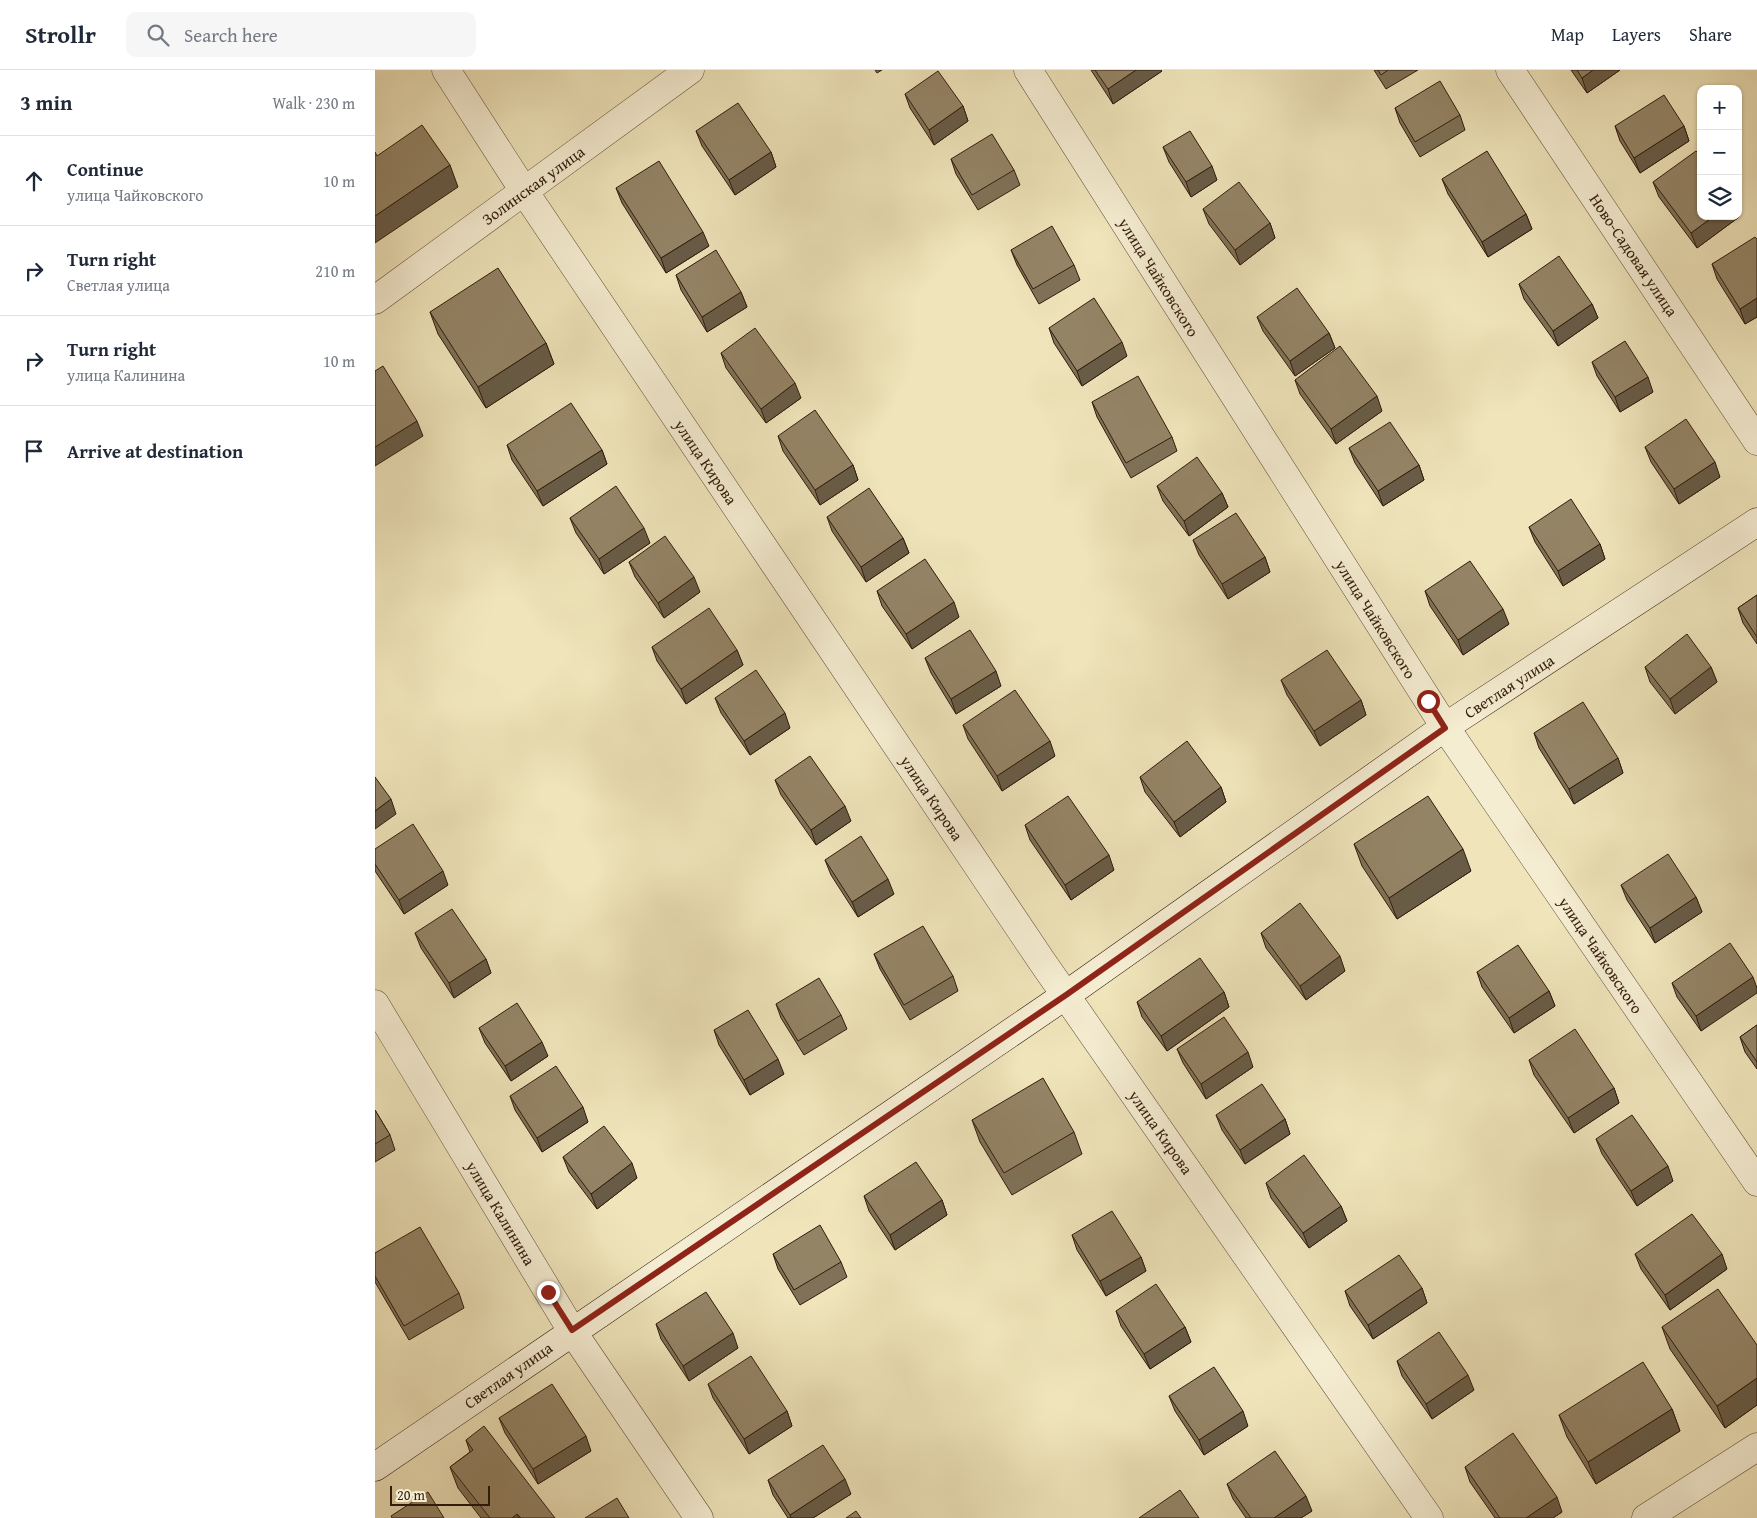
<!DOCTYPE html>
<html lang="en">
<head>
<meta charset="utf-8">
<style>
  :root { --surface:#fff; --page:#f6f6f7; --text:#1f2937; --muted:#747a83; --line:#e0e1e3 }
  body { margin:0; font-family:"Gentium Book Plus",serif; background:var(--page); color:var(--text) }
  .controls { position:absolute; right:15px; top:15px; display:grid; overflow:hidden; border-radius:10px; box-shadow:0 1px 4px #0004 }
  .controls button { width:45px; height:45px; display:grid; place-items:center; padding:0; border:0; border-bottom:1px solid var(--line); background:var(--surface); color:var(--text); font:25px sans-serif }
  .scale { position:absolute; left:15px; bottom:12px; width:100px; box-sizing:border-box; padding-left:5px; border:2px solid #321c0c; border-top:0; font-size:14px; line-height:18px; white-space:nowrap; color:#321c0c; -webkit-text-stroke:4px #f5edd2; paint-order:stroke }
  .stop { position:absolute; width:15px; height:15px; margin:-11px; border:4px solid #8f2418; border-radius:50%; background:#fff }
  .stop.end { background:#8f2418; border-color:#fff; box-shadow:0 1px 5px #0008 }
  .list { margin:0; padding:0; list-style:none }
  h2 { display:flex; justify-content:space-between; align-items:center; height:65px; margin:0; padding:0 20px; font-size:21px }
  h2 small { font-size:16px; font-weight:400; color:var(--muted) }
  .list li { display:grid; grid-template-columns:32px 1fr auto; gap:15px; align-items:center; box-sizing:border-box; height:90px; padding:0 20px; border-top:1px solid var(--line) }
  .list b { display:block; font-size:19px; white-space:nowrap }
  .list p { margin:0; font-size:16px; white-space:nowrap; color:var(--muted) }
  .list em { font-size:16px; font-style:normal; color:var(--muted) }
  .icon { flex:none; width:28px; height:28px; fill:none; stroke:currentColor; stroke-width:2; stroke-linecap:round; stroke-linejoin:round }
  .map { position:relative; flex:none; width:1382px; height:1448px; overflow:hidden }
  header { display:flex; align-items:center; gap:30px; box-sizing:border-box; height:70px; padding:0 25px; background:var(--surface); border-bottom:1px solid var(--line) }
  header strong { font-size:24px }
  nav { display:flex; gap:28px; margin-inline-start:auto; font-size:18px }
  .search { width:350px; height:45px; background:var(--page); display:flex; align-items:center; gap:12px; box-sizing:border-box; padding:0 18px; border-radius:10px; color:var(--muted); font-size:19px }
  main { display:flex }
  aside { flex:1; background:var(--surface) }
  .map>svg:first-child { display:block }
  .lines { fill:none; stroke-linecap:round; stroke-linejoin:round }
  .minor-casing { stroke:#614e38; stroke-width:29 }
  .secondary-casing { stroke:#321c0c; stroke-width:29 }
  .minor { stroke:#f5edd2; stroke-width:28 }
  .secondary { stroke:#f5edd2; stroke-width:28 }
  .wall { fill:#7f7258; stroke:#321c0c }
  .shaded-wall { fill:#685c47; stroke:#321c0c }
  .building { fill:#948466; stroke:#321c0c }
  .route { stroke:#8f2418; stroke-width:6 }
  .labels { text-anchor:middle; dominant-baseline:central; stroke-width:4; stroke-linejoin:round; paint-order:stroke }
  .street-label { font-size:16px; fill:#321c0c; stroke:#f5edd2 }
</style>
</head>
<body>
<header>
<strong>Strollr</strong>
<div class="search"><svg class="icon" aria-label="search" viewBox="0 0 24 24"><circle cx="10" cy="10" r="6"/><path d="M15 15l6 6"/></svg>Search here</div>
<nav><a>Map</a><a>Layers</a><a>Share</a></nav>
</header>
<main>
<aside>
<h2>3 min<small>Walk · 230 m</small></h2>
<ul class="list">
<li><svg class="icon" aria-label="ahead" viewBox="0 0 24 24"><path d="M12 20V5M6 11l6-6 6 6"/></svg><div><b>Continue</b><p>улица Чайковского</p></div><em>10 m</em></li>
<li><svg class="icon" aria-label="right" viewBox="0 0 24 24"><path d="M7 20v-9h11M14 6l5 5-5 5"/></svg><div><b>Turn right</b><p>Светлая улица</p></div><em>210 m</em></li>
<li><svg class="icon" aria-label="right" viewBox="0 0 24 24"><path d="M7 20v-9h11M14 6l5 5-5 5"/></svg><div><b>Turn right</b><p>улица Калинина</p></div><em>10 m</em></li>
<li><svg class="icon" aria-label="arrive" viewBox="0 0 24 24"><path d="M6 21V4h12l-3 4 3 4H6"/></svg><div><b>Arrive at destination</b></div></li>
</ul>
</aside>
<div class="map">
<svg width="1382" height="1448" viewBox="0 0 1382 1448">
  <rect width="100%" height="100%" fill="#efe4ba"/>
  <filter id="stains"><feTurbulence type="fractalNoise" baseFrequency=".004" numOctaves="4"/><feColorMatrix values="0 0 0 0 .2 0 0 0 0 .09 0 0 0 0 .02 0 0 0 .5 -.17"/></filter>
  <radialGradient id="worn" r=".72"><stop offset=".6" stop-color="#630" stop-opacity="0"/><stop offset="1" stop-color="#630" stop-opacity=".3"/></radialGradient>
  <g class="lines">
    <!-- minor casing -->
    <g class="minor-casing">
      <path id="minor" d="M71 0 149 121 666 890 1054 1448
        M653 0 1070 657 1382 1112
        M1135 0 1382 371
        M0 230 315 0
        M0 934 197 1261 324 1448
        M1271 1448 1382 1377"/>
    </g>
    <!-- secondary casing -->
    <g class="secondary-casing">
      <path id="secondary" d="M0 1397 691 925 1070 657 1382 452"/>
    </g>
    <!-- minor -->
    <use href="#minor" class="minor"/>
    <!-- secondary -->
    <use href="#secondary" class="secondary"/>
  </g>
  <!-- wall -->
  <path class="wall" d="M500 0H507L502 3Z
    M716 0H786L787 1 738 34Z
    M999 0H1043L1011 19Z
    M1196 0H1245L1212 23Z
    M530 24 588 36 593 51 559 75 535 38Z
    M1020 38 1085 45 1090 60 1045 87 1025 53Z
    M1240 56H1309L1314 71 1265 103 1245 71Z
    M321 61 396 82 401 97 360 125 327 76Z
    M788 77 842 110 816 127 794 92Z
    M576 89 639 100 645 115 603 140 581 104Z
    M1067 109 1151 144 1157 159 1113 187 1073 124Z
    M1278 112 1363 146V143L1364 147 1322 178 1284 127Z
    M241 118 334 176 291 203 247 133Z
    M828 139 895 153 900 168 865 195 834 154Z
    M1382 169V247L1370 254 1342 209 1337 194Z
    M636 180 699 195 705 210 664 234 642 195Z
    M301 205 366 222 372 237 332 262 306 220Z
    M1144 214 1217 234 1223 248 1183 276 1149 229Z
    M55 242 171 273 179 294 111 338 63 264Z
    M882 247 954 263 960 278 920 306 888 261Z
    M674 258 752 286 707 316 679 273Z
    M346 283 426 328 391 353 351 298Z
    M1217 292 1278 322 1245 342 1222 306Z
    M920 310 1007 341 961 374 925 324Z
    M717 332 797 367 802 381 756 408 722 347Z
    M403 366 478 395 483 410 445 435 408 381Z
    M132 375 227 380 232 394 168 436 137 390Z
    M1270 377 1345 407 1304 434 1276 392Z
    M974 378 1044 395 1049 410 1008 436 980 393Z
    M782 416 847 423 853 437 814 466 788 431Z
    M452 447 528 468 534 483 491 512 457 461Z
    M195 448 275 473 229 504 201 463Z
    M1154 457 1225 474 1230 489 1188 516 1160 472Z
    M818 470 890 487 895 502 853 529 824 485Z
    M254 492 325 522 289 548 260 507Z
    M502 521 584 547 537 579 507 536Z
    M1050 521 1134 554 1088 585 1055 536Z
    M1382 525V574L1368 553 1363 538Z
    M277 577 362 580 368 595 311 634 282 591Z
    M550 588 626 616 581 644 556 603Z
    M1270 597H1336L1342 612 1300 644 1275 612Z
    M906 610 986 630 991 645 945 676 912 625Z
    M340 628 415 658 375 685 346 643Z
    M588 655 680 686 627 721 593 669Z
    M1159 663 1243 688 1248 703 1199 734 1164 678Z
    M765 707 846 717 851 732 805 767 770 722Z
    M400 710 476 751 441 775 406 725Z
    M650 755 739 800 696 830 655 770Z
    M979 774 1096 801 1022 849 987 796Z
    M0 779 73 815 29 844 0 801Z
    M450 790 519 824 483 847 456 805Z
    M1246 815 1321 827 1327 842 1280 873 1252 830Z
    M40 863 111 889 116 903 79 928 46 878Z
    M886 863 970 901 931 930 891 878Z
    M499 884 578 906 583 921 535 950 505 899Z
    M1102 902 1174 921 1180 936 1139 963 1107 917Z
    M1297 913 1382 918 1326 961 1302 927Z
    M849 922 854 937 792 981 767 947 762 932Z
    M401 934 466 945 472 959 429 985 406 948Z
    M1382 955V999L1370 982 1365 967Z
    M104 958 173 986 136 1011 110 973Z
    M339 960 409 1004 375 1025 344 975Z
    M802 979 878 997 831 1029 808 993Z
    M1154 990 1239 1018 1244 1033 1199 1063 1159 1005Z
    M135 1026 213 1052 167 1082 140 1040Z
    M0 1040 15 1065 20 1080 0 1092Z
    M841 1045 910 1049 915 1064 870 1094 847 1060Z
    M597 1050 699 1062 707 1084 637 1125 605 1072Z
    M1221 1069 1298 1111 1262 1136 1227 1084Z
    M188 1087 262 1108 222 1139 194 1102Z
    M891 1113 966 1136 972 1151 934 1178 896 1128Z
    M489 1126 567 1130 572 1145 520 1180 494 1141Z
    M697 1165 766 1187 771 1201 731 1226 702 1180Z
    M0 1183 84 1223 89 1238 34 1270 0 1212Z
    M398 1184 466 1192 472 1207 425 1235 403 1199Z
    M1260 1184 1352 1199 1295 1240 1266 1199Z
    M1047 1218 1052 1233 998 1269 975 1236 970 1221Z
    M741 1241 810 1257 816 1272 775 1299 746 1256Z
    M281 1254 363 1278 314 1311 286 1269Z
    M1287 1257 1382 1275V1335L1350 1358 1295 1279Z
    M1022 1291 1099 1320 1057 1349 1027 1306Z
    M333 1314 412 1341 417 1356 374 1384 338 1328Z
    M794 1326 873 1356 829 1385 800 1341Z
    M1297 1339 1305 1361 1221 1414 1192 1367 1184 1345Z
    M124 1348 216 1381 163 1414 130 1363Z
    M91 1370 180 1448H106L83 1418 75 1397 95 1382Z
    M1090 1397 1187 1442 1178 1448H1120L1095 1412Z
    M393 1410 476 1424 438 1448H413L398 1425Z
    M852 1414 937 1441 926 1448H871L858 1429Z"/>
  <!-- shaded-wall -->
  <path class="shaded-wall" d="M761 0H786L787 1 738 34 733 19Z
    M1218 0H1245L1212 23 1207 8Z
    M588 36 593 51 559 75 554 60Z
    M1309 56 1314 71 1265 103 1259 88Z
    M396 82 401 97 360 125 354 110Z
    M75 95 83 117 0 173V146Z
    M837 96 842 110 816 127 811 112Z
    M1363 143 1364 147 1322 178 1316 163 1339 146H1363Z
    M1151 144 1157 159 1113 187 1107 172Z
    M895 153 900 168 865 195 860 180Z
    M328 162 334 176 291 203 286 188Z
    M366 222 372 237 332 262 327 247Z
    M1382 228V247L1370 254 1365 239Z
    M1217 234 1223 248 1183 276 1178 261Z
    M954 263 960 278 920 306 915 291Z
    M747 272 752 286 707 316 702 301Z
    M171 273 179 294 111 338 103 317Z
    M1273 307 1278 322 1245 342 1240 327Z
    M420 313 426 328 391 353 386 339Z
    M1002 326 1007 341 961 374 956 359Z
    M42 351 48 366 0 396V377Z
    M227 380 232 394 168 436 162 421Z
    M1340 392 1345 407 1304 434 1299 419Z
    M478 395 483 410 445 435 440 420Z
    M1044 395 1049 410 1008 436 1003 421Z
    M847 423 853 437 814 466 809 451Z
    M269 458 275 473 229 504 224 489Z
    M528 468 534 483 491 512 486 497Z
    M1225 474 1230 489 1188 516 1183 501Z
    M890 487 895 502 853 529 847 514Z
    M319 507 325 522 289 548 283 533Z
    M579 532 584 547 537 579 531 564Z
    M1128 539 1134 554 1088 585 1083 570Z
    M362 580 368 595 311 634 306 619Z
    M1336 597 1342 612 1300 644 1295 629Z
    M621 601 626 616 581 644 576 629Z
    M986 630 991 645 945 676 939 661Z
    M410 643 415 658 375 685 369 671Z
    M675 671 680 686 627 721 622 706Z
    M1243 688 1248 703 1199 734 1194 719Z
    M846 717 851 732 805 767 799 752Z
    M16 729 21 744 0 759V741Z
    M470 736 476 751 441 775 436 760Z
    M1088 779 1096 801 1022 849 1014 828Z
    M734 785 739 800 696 830 690 815Z
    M68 801 73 815 29 844 24 830Z
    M513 809 519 824 483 847 477 832Z
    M1321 827 1327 842 1280 873 1275 858Z
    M965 886 970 901 931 930 925 916Z
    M111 889 116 903 79 928 74 913Z
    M1378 907 1382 918V923L1326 961 1321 946Z
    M1174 921 1180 936 1139 963 1134 948Z
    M849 922 854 937 792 981 786 966Z
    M167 972 173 986 136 1011 130 996Z
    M873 982 878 997 831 1029 826 1014Z
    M403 989 409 1004 375 1025 369 1010Z
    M1239 1018 1244 1033 1199 1063 1193 1048Z
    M208 1037 213 1052 167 1082 162 1068Z
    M910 1049 915 1064 870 1094 865 1080Z
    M257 1093 262 1108 222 1139 216 1124Z
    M1293 1096 1298 1111 1262 1136 1256 1121Z
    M567 1130 572 1145 520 1180 515 1165Z
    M966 1136 972 1151 934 1178 928 1163Z
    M1347 1184 1352 1199 1295 1240 1290 1225Z
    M766 1187 771 1201 731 1226 725 1211Z
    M1047 1218 1052 1233 998 1269 993 1255Z
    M810 1257 816 1272 775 1299 769 1284Z
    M358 1263 363 1278 314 1311 308 1296Z
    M1093 1305 1099 1320 1057 1349 1051 1334Z
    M1382 1308V1335L1350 1358 1342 1336Z
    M1297 1339 1305 1361 1221 1414 1213 1392Z
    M412 1341 417 1356 374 1384 369 1369Z
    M868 1341 873 1356 829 1385 824 1370Z
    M211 1366 216 1381 163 1414 158 1399Z
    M470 1409 476 1424 438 1448H416L415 1445Z
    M931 1426 937 1441 926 1448H899Z
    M1182 1427 1187 1442 1178 1448H1151Z
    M142 1444 144 1448H137Z"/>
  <!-- building -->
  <path class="building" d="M720 0H761L733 19Z
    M1003 0H1013L1006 5Z
    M1202 0H1218L1207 8Z
    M563 1 588 36 554 60 530 24Z
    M1065 11 1085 45 1040 72 1020 38Z
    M1289 25 1309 56 1259 88 1240 56Z
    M363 33 396 82 354 110 321 61Z
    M47 55 75 95 0 146V82L2 86Z
    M815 61 837 96 811 112 788 77Z
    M617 64 639 100 597 125 576 89Z
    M1112 81 1151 144 1107 172 1067 109Z
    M1321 81 1326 86V146H1339L1316 163 1278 112Z
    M284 91 328 162 286 188 241 118Z
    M864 112 895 153 860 180 828 139Z
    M677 156 699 195 658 219 636 180Z
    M1380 167 1382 169V228L1365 239 1337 194Z
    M341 180 366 222 327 247 301 205Z
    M1184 186 1217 234 1178 261 1144 214Z
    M123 198 171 273 103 317 55 242Z
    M922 218 954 263 915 291 882 247Z
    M719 228 747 272 702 301 674 258Z
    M380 258 420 313 386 339 346 283Z
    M1250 271 1273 307 1240 327 1217 292Z
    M965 276 1002 326 956 359 920 310Z
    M8 296 42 351 0 377V301Z
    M763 306 797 367 751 393 717 332Z
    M196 333 227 380 162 421 132 375Z
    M440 340 478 395 440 420 403 366Z
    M1311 349 1340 392 1299 419 1270 377Z
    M1015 352 1044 395 1003 421 974 378Z
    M822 387 847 423 809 451 782 416Z
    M241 416 269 458 224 489 195 448Z
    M494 418 528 468 486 497 452 447Z
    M1196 429 1225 474 1183 501 1154 457Z
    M861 443 890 487 847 514 818 470Z
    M290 466 319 507 283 533 254 492Z
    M550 489 579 532 531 564 502 521Z
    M1095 491 1128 539 1083 570 1050 521Z
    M1382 525V567L1363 538Z
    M334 538 362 580 306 619 277 577Z
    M595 560 621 601 576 629 550 588Z
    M1312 564 1336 597 1295 629 1270 597Z
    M952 580 986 630 939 661 906 610Z
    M381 600 410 643 369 671 340 628Z
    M640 620 675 671 622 706 588 655Z
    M1208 632 1243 688 1194 719 1159 663Z
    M812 671 846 717 799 752 765 707Z
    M435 686 470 736 436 760 400 710Z
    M0 707 16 729 0 741Z
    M693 726 734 785 690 815 650 755Z
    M1053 726 1088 779 1014 828 979 774Z
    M38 754 68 801 24 830 0 794V779Z
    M486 766 513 809 477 832 450 790Z
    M1293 784 1321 827 1275 858 1246 815Z
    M925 833 965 886 925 916 886 863Z
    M77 839 111 889 74 913 40 863Z
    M548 856 578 906 529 935 499 884Z
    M1355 873 1378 907 1321 946 1297 913Z
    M1143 875 1174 921 1134 948 1102 902Z
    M825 888 849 922 786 966 762 932Z
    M444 908 466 945 423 971 401 934Z
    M142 933 167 972 130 996 104 958Z
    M373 940 403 989 369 1010 339 960Z
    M849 947 873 982 826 1014 802 979Z
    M1382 955V992L1365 967Z
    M1200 959 1239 1018 1193 1048 1154 990Z
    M181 996 208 1037 162 1068 135 1026Z
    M668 1008 699 1062 629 1103 597 1050Z
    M887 1014 910 1049 865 1080 841 1045Z
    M0 1040 15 1065 0 1074Z
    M1257 1045 1293 1096 1256 1121 1221 1069Z
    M229 1056 257 1093 216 1124 188 1087Z
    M929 1085 966 1136 928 1163 891 1113Z
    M541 1092 567 1130 515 1165 489 1126Z
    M737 1141 766 1187 725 1211 697 1165Z
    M1317 1144 1347 1184 1290 1225 1260 1184Z
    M445 1155 466 1192 419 1220 398 1184Z
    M45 1157 84 1223 29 1256 0 1206V1183Z
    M1024 1185 1047 1218 993 1255 970 1221Z
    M781 1214 810 1257 769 1284 741 1241Z
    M1343 1219 1382 1275V1308L1342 1336 1287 1257Z
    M331 1222 358 1263 308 1296 281 1254Z
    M1064 1262 1093 1305 1051 1334 1022 1291Z
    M376 1286 412 1341 369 1369 333 1314Z
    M1268 1292 1297 1339 1213 1392 1184 1345Z
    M839 1297 868 1341 824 1370 794 1326Z
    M177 1314 211 1366 158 1399 124 1348Z
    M109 1356 180 1448H146L142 1444 137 1448H115L75 1397 98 1380 91 1370Z
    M1138 1363 1182 1427 1151 1448H1125L1090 1397Z
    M448 1375 470 1409 415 1445 393 1410Z
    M900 1381 931 1426 899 1448H876L852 1414Z
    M805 1420 824 1448H764Z
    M53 1422 69 1448H17L16 1446Z
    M242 1428 254 1448H210Z
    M481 1441 486 1448H471Z"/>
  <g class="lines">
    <!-- route -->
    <path class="route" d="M173 1222 197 1260 691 925 1070 658 1053 631"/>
  </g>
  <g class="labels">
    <!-- street labels -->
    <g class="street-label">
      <text transform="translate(158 115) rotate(-36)">Золинская улица</text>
      <text transform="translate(1259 185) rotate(56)">Ново-Садовая улица</text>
      <text transform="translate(784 207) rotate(58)">улица Чайковского</text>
      <text transform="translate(331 392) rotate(56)">улица Кирова</text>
      <text transform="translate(1001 549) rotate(58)">улица Чайковского</text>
      <text transform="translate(1134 616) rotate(-33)">Светлая улица</text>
      <text transform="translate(557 728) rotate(56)">улица Кирова</text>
      <text transform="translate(1226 885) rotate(56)">улица Чайковского</text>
      <text transform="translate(786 1062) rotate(55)">улица Кирова</text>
      <text transform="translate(126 1143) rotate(59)">улица Калинина</text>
      <text transform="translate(133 1305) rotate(-35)">Светлая улица</text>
    </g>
  </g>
  <rect width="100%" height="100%" filter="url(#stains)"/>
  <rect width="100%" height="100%" fill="url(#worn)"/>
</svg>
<div class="controls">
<button>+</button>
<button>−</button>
<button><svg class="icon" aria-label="layers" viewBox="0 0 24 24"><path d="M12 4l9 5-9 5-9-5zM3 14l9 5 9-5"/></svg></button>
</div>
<div class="scale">20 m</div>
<div class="stop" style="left:1053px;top:631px"></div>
<div class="stop end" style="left:173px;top:1222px"></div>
</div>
</main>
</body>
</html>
